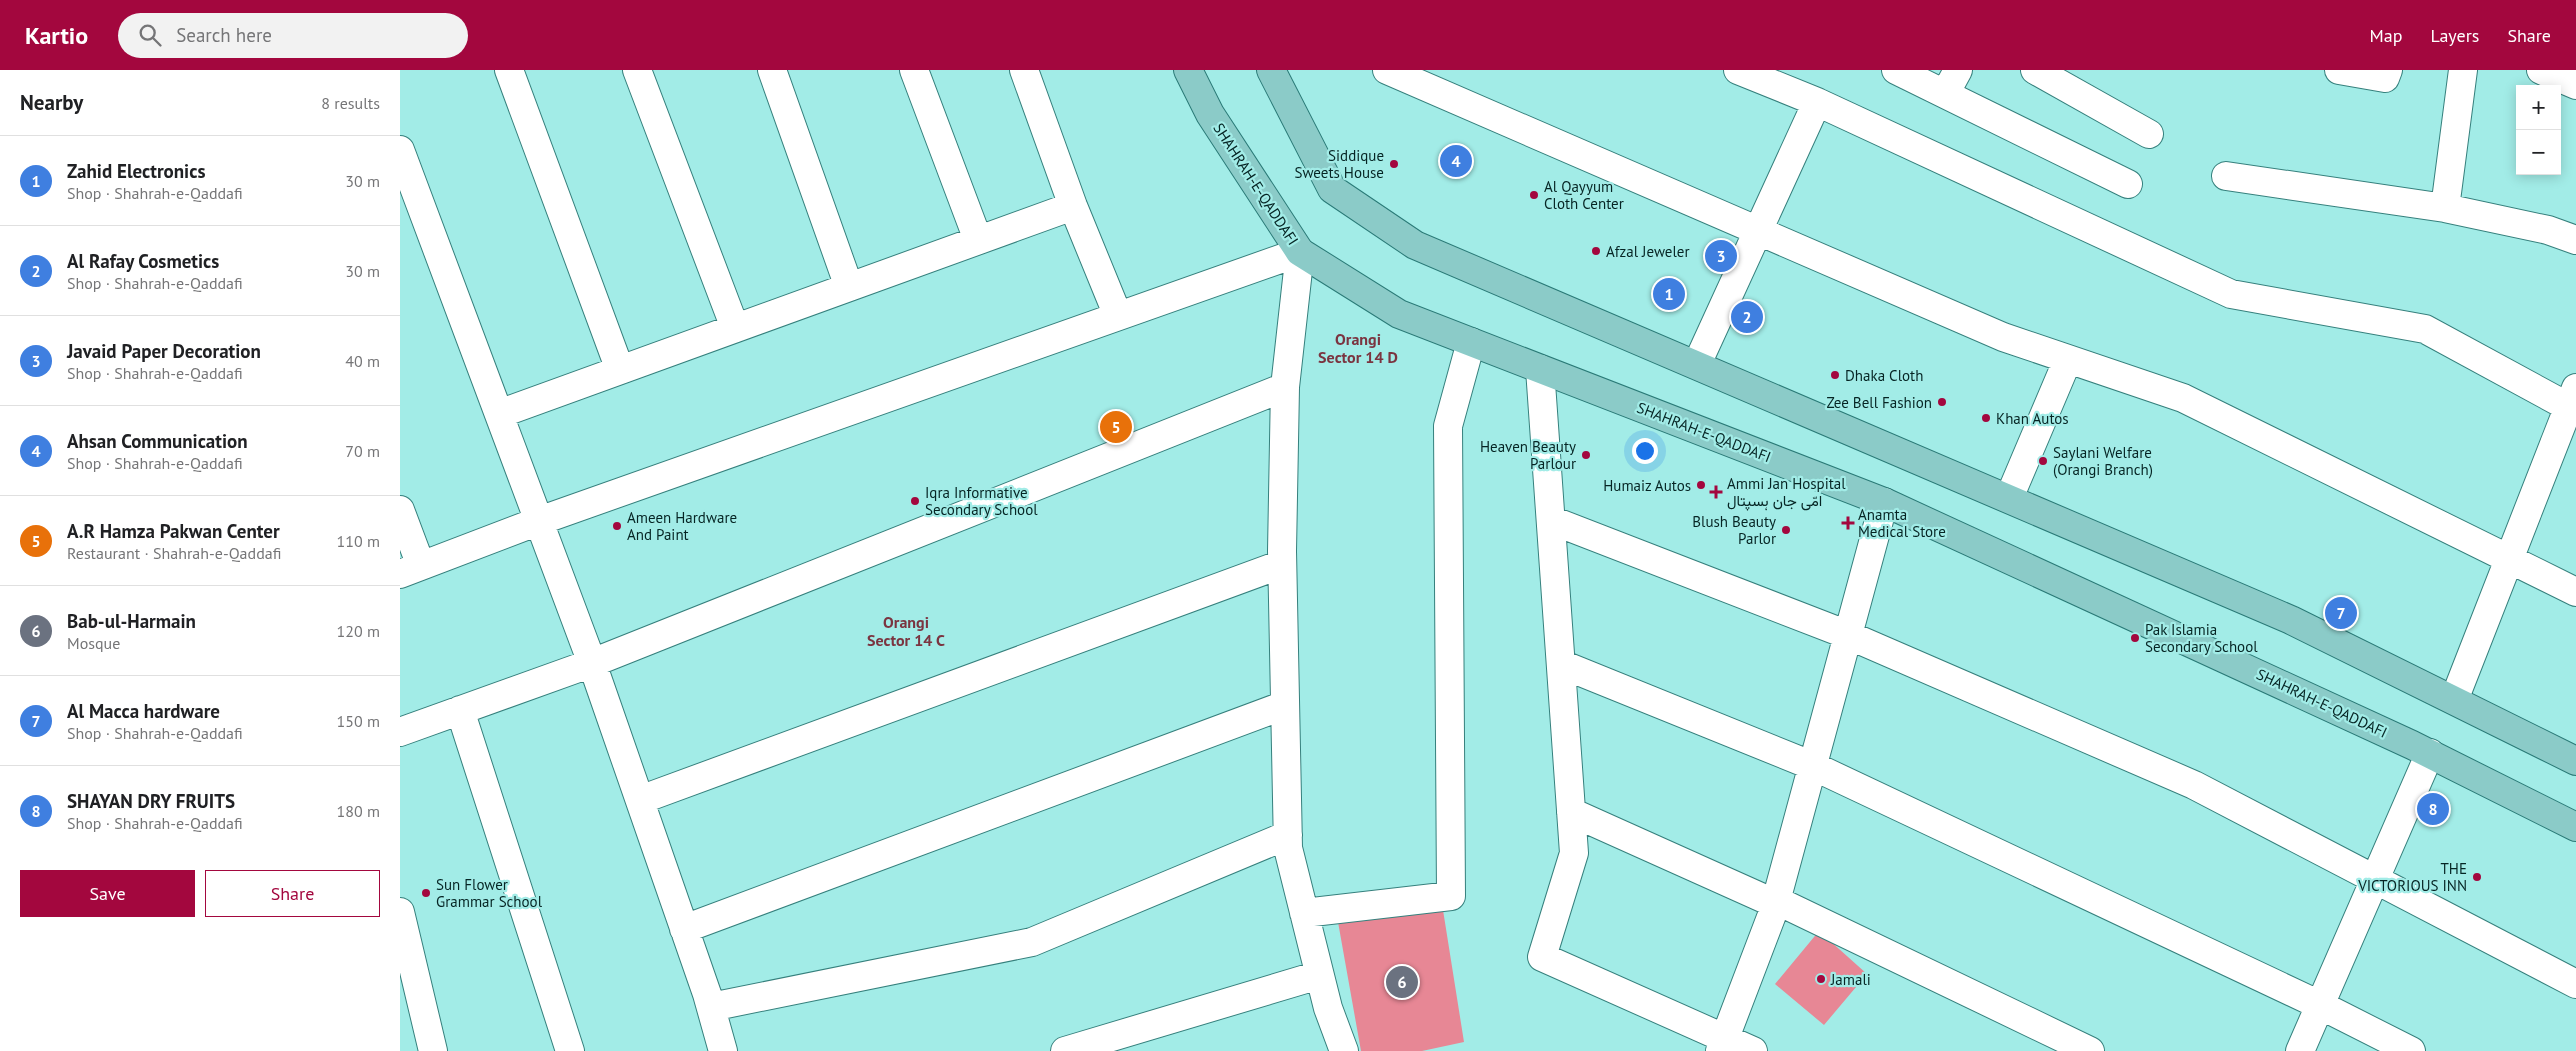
<!DOCTYPE html>
<html lang="en">
<head>
<meta charset="utf-8">
<style>
  :root { --surface:#fff; --page:#f2f2f2; --text:#202124; --muted:#757577; --line:#e0e0e0; --accent:#a3073e }
  body { margin:0; font-family:"PT Sans",Vazirmatn,sans-serif; background:var(--page); color:var(--text) }
  .controls { position:absolute; right:15px; top:15px; display:grid; overflow:hidden; border-radius:0px; box-shadow:0 2px 12px #0003 }
  .controls button { width:45px; height:45px; display:grid; place-items:center; padding:0; border:0; border-bottom:1px solid var(--line); background:var(--surface); color:var(--text); font:25px sans-serif }
  .you { position:absolute; left:1244px; top:380px; width:18px; height:18px; margin:-12px; border:4px solid #fff; border-radius:50%; background:#1a73e8; box-shadow:0 0 0 8px #1a73e833 }
  .badge { display:grid; place-items:center; width:32px; height:32px; border-radius:50%; background:var(--accent); color:#fff; font-size:16px; font-weight:700 }
  .pin { position:absolute; translate:-50% -50%; border:2px solid #fff; box-shadow:0 1px 5px #0006 }
  .list { margin:0; padding:0; list-style:none }
  h2 { display:flex; justify-content:space-between; align-items:center; height:65px; margin:0; padding:0 20px; font-size:21px }
  h2 small { font-size:16px; font-weight:400; color:var(--muted) }
  .list li { display:grid; grid-template-columns:32px 1fr auto; gap:15px; align-items:center; box-sizing:border-box; height:90px; padding:0 20px; border-top:1px solid var(--line) }
  .list b { display:block; font-size:19px; white-space:nowrap }
  .list p { margin:0; font-size:16px; white-space:nowrap; color:var(--muted) }
  .list em { font-size:16px; font-style:normal; color:var(--muted) }
  .actions { display:flex; gap:10px; padding:15px 20px }
  .actions a { flex:1; padding:11px 0; border:1px solid var(--accent); border-radius:0px; text-align:center; font-size:18px; color:var(--accent) }
  .actions .main { background:var(--accent); color:#fff }
  .icon { flex:none; width:28px; height:28px; fill:none; stroke:currentColor; stroke-width:2; stroke-linecap:round; stroke-linejoin:round }
  .map { position:relative; flex:none; width:2176px; height:981px; overflow:hidden }
  header { display:flex; align-items:center; gap:30px; box-sizing:border-box; height:70px; padding:0 25px; background:var(--accent); color:#fff }
  header strong { font-size:24px }
  nav { display:flex; gap:28px; margin-inline-start:auto; font-size:18px }
  .search { width:350px; height:45px; background:var(--page); display:flex; align-items:center; gap:12px; box-sizing:border-box; padding:0 18px; border-radius:28px; color:var(--muted); font-size:19px }
  main { display:flex }
  aside { flex:1; background:var(--surface) }
  .map>svg:first-child { display:block }
  .building { fill:#e78795 }
  .lines { fill:none; stroke-linecap:round; stroke-linejoin:round }
  .minor-casing { stroke:#36807d; stroke-width:30 }
  .major-casing { stroke:#2a7a77; stroke-width:30 }
  .minor { stroke:#fff; stroke-width:28 }
  .major { stroke:#8bcbc8; stroke-width:28 }
  .poi-dot { fill:#a3073e; stroke:#a2ece7; stroke-width:2 }
  .labels { text-anchor:middle; dominant-baseline:central; stroke-width:4.5; stroke-linejoin:round; paint-order:stroke }
  .poi-label { font-size:15px; fill:#062524; stroke:#a2ece7; text-anchor:start }
  .street-label { font-size:15px; fill:#062524; stroke:#a2ece7 }
  .neighbourhood-label { font-size:16px; font-weight:bold; fill:#7b3440; stroke:#a2ece7 }
</style>
</head>
<body>
<header>
<strong>Kartio</strong>
<div class="search"><svg class="icon" aria-label="search" viewBox="0 0 24 24"><circle cx="10" cy="10" r="6"/><path d="M15 15l6 6"/></svg>Search here</div>
<nav><a>Map</a><a>Layers</a><a>Share</a></nav>
</header>
<main>
<aside>
<h2>Nearby<small>8 results</small></h2>
<ul class="list">
<li><span class="badge" style="background:#3f7fe0">1</span><div><b>Zahid Electronics</b><p>Shop · Shahrah-e-Qaddafi</p></div><em>30 m</em></li>
<li><span class="badge" style="background:#3f7fe0">2</span><div><b>Al Rafay Cosmetics</b><p>Shop · Shahrah-e-Qaddafi</p></div><em>30 m</em></li>
<li><span class="badge" style="background:#3f7fe0">3</span><div><b>Javaid Paper Decoration</b><p>Shop · Shahrah-e-Qaddafi</p></div><em>40 m</em></li>
<li><span class="badge" style="background:#3f7fe0">4</span><div><b>Ahsan Communication</b><p>Shop · Shahrah-e-Qaddafi</p></div><em>70 m</em></li>
<li><span class="badge" style="background:#e8710a">5</span><div><b>A.R Hamza Pakwan Center</b><p>Restaurant · Shahrah-e-Qaddafi</p></div><em>110 m</em></li>
<li><span class="badge" style="background:#6b7280">6</span><div><b>Bab-ul-Harmain</b><p>Mosque</p></div><em>120 m</em></li>
<li><span class="badge" style="background:#3f7fe0">7</span><div><b>Al Macca hardware</b><p>Shop · Shahrah-e-Qaddafi</p></div><em>150 m</em></li>
<li><span class="badge" style="background:#3f7fe0">8</span><div><b>SHAYAN DRY FRUITS</b><p>Shop · Shahrah-e-Qaddafi</p></div><em>180 m</em></li>
</ul>
<div class="actions"><a class="main">Save</a><a>Share</a></div>
</aside>
<div class="map">
<svg width="2176" height="981" viewBox="0 0 2176 981">
  <rect width="100%" height="100%" fill="#a2ece7"/>
  <!-- building -->
  <path class="building" d="M1043 840 1064 972 1022 981H961L938 852Z
    M1419 861 1467 904 1424 955 1375 914Z"/>
  <g class="lines">
    <!-- minor casing -->
    <g class="minor-casing">
      <path id="minor" d="M109 0 220 300
        M237 0 335 258
        M372 0 449 217
        M514 0 578 170
        M624 0 673 136 718 246
        M987 0 1603 267 1783 328 2176 522
        M1338 0 1417 32 1831 224 2025 259 2176 341
        M1496 0 1728 114
        M1635 0 1749 64
        M1939 0 1985 8 1988 0
        M2141 0 2176 15
        M1545 24 1558 0
        M0 80 192 593 307 924 323 981
        M1826 106 2045 138 2148 160 2176 170
        M2045 138 2063 0
        M1297 294 1417 32
        M1140 299 1174 783 1142 887 1353 981
        M99 344 673 136
        M1609 428 1668 289
        M0 440 21 496
        M1151 450 1448 565 1794 715 2176 914
        M0 504 139 451 900 182 885 317 882 481 888 778 928 938 944 981
        M1161 594 1413 696 1926 938 2011 981
        M2054 630 2176 318
        M60 640 170 981
        M0 662 192 593 885 317
        M240 730 882 494
        M1171 742 1376 834 1386 835 1690 981
        M0 842 33 981
        M904 843 1051 826 1048 356 1071 272
        M284 859 885 635
        M311 937 632 872 888 765
        M665 981 919 905
        M1320 981 1373 842 1484 432
        M1900 981 2030 683"/>
    </g>
    <!-- major casing -->
    <g class="major-casing">
      <path id="major" d="M788 0 810 44 900 182 999 244 1484 432 2012 675 2176 757
        M871 0 932 119 1015 175 1891 550 2176 691"/>
    </g>
    <!-- minor -->
    <use href="#minor" class="minor"/>
    <!-- major -->
    <use href="#major" class="major"/>
  </g>
  <!-- markers -->
  <g class="poi-dot">
    <circle cx="994" cy="94" r="5"/>
    <circle cx="1134" cy="125" r="5"/>
    <circle cx="1196" cy="181" r="5"/>
    <circle cx="1435" cy="305" r="5"/>
    <circle cx="1542" cy="332" r="5"/>
    <circle cx="1586" cy="348" r="5"/>
    <circle cx="1186" cy="385" r="5"/>
    <circle cx="1643" cy="391" r="5"/>
    <circle cx="1301" cy="415" r="5"/>
    <path d="M1313.5 414.5h5v5h5v5h-5v5h-5v-5h-5v-5h5z"/>
    <circle cx="515" cy="431" r="5"/>
    <path d="M1445.5 445.5h5v5h5v5h-5v5h-5v-5h-5v-5h5z"/>
    <circle cx="217" cy="456" r="5"/>
    <circle cx="1386" cy="460" r="5"/>
    <circle cx="1735" cy="568" r="5"/>
    <circle cx="2077" cy="807" r="5"/>
    <circle cx="26" cy="823" r="5"/>
    <circle cx="1421" cy="909" r="5"/>
  </g>
  <g class="labels">
    <!-- poi labels -->
    <g class="poi-label">
      <text x="984" y="85" text-anchor="end">Siddique<tspan x="984" dy="17">Sweets House</tspan></text>
      <text x="1144" y="116">Al Qayyum<tspan x="1144" dy="17">Cloth Center</tspan></text>
      <text x="1206" y="181">Afzal Jeweler</text>
      <text x="1445" y="305">Dhaka Cloth</text>
      <text x="1532" y="332" text-anchor="end">Zee Bell Fashion</text>
      <text x="1596" y="348">Khan Autos</text>
      <text x="1176" y="376" text-anchor="end">Heaven Beauty<tspan x="1176" dy="17">Parlour</tspan></text>
      <text x="1653" y="382">Saylani Welfare<tspan x="1653" dy="17">(Orangi Branch)</tspan></text>
      <text x="1327" y="413">Ammi Jan Hospital<tspan x="1327" dy="17">امّی جان ہسپتال</tspan></text>
      <text x="1291" y="415" text-anchor="end">Humaiz Autos</text>
      <text x="525" y="422">Iqra Informative<tspan x="525" dy="17">Secondary School</tspan></text>
      <text x="1458" y="444">Anamta<tspan x="1458" dy="17">Medical Store</tspan></text>
      <text x="227" y="447">Ameen Hardware<tspan x="227" dy="17">And Paint</tspan></text>
      <text x="1376" y="451" text-anchor="end">Blush Beauty<tspan x="1376" dy="17">Parlor</tspan></text>
      <text x="1745" y="559">Pak Islamia<tspan x="1745" dy="17">Secondary School</tspan></text>
      <text x="2067" y="798" text-anchor="end">THE<tspan x="2067" dy="17">VICTORIOUS INN</tspan></text>
      <text x="36" y="814">Sun Flower<tspan x="36" dy="17">Grammar School</tspan></text>
      <text x="1431" y="909">Jamali</text>
    </g>
    <!-- street labels -->
    <g class="street-label">
      <text transform="translate(856 114) rotate(57)">SHAHRAH-E-QADDAFI</text>
      <text transform="translate(1304 362) rotate(21)">SHAHRAH-E-QADDAFI</text>
      <text transform="translate(1922 633) rotate(25)">SHAHRAH-E-QADDAFI</text>
    </g>
    <!-- neighbourhood labels -->
    <g class="neighbourhood-label">
      <text x="958" y="269">Orangi<tspan x="958" dy="18">Sector 14 D</tspan></text>
      <text x="506" y="552">Orangi<tspan x="506" dy="18">Sector 14 C</tspan></text>
    </g>
  </g>
</svg>
<div class="controls">
<button>+</button>
<button>−</button>
</div>
<div class="you"></div>
<div class="pin badge" style="left:1269px;top:224px;background:#3f7fe0">1</div>
<div class="pin badge" style="left:1347px;top:247px;background:#3f7fe0">2</div>
<div class="pin badge" style="left:1321px;top:186px;background:#3f7fe0">3</div>
<div class="pin badge" style="left:1056px;top:91px;background:#3f7fe0">4</div>
<div class="pin badge" style="left:716px;top:357px;background:#e8710a">5</div>
<div class="pin badge" style="left:1002px;top:912px;background:#6b7280">6</div>
<div class="pin badge" style="left:1941px;top:543px;background:#3f7fe0">7</div>
<div class="pin badge" style="left:2033px;top:739px;background:#3f7fe0">8</div>
</div>
</main>
</body>
</html>
